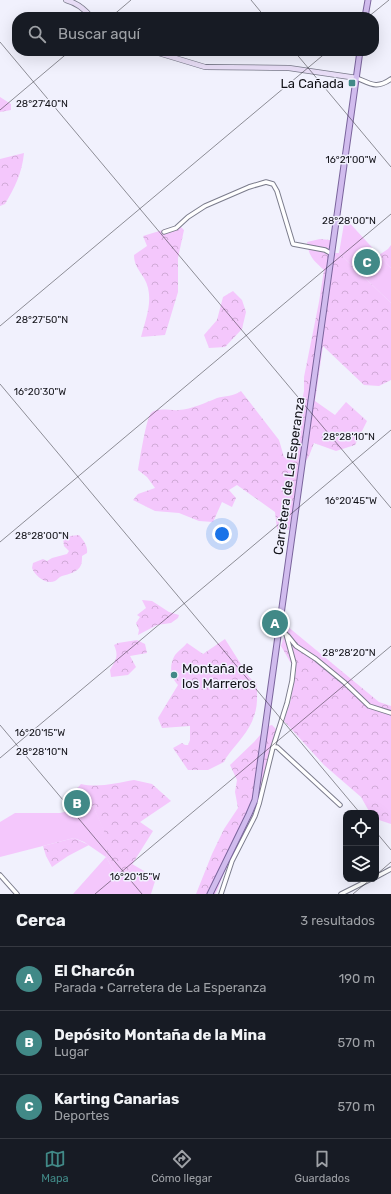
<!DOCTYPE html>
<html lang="es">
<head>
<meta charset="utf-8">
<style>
  :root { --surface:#171b24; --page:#20242c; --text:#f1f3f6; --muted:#9ea1a6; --line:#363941; --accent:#418987 }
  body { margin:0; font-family:Rubik,sans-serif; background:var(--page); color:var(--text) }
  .controls { position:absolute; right:12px; bottom:12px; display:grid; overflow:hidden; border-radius:8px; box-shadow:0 4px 16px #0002 }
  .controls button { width:36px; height:36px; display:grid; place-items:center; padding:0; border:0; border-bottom:1px solid var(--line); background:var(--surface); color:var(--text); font:20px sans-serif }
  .you { position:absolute; left:222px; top:534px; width:14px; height:14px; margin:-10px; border:3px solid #fff; border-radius:50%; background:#1a73e8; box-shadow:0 0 0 6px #1a73e833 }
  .badge { display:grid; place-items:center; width:26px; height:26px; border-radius:50%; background:var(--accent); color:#fff; font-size:13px; font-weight:700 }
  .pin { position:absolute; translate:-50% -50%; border:2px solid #fff; box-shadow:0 1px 4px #0006 }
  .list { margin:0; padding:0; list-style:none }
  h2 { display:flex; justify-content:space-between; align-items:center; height:52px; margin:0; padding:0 16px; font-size:17px }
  h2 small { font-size:13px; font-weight:400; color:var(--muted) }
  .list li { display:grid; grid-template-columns:26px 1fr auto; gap:12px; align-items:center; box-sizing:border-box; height:64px; padding:0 16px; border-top:1px solid var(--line) }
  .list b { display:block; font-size:15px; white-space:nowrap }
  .list p { margin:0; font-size:13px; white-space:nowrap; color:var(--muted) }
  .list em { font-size:13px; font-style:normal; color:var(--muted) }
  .icon { flex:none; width:22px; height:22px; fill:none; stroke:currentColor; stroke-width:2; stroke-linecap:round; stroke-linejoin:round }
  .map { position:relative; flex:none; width:391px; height:894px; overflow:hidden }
  .search { position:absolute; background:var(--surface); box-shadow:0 4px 16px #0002; left:12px; right:12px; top:12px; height:44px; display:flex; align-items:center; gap:10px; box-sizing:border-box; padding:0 14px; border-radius:16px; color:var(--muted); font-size:15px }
  .sheet { height:244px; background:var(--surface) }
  nav { display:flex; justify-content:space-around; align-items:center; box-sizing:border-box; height:56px; border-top:1px solid var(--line); background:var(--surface); font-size:11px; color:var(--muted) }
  nav a { display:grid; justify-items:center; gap:2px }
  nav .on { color:var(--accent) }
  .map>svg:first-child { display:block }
  .grass { fill:#f4c7fc }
  .forest { fill:url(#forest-crowns) }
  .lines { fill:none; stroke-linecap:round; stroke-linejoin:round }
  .street-casing { stroke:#7b7c8c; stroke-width:5.5 }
  .secondary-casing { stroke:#7b7c8c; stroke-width:6 }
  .primary-casing { stroke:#7a649c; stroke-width:7 }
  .street { stroke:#fff; stroke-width:3.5 }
  .secondary { stroke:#e8ddf6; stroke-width:4.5 }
  .primary { stroke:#d1bcee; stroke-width:5 }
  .ticks { fill:none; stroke:#131319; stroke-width:1; stroke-opacity:0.45 }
  .poi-dot { fill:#418987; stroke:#f1f1fd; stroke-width:1.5 }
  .labels { text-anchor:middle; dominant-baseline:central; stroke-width:3; stroke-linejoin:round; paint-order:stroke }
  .poi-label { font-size:13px; fill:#131319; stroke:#f1f1fd; text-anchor:end }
  .street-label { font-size:13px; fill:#131319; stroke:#f1f1fd }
  .ticks-label { font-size:10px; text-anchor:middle; fill:#131319; stroke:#f1f1fd; stroke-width:3; stroke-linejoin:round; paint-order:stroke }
</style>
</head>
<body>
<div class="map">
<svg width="391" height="894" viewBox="0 0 391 894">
  <defs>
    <pattern id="forest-crowns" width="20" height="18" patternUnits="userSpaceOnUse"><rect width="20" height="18" fill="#f4c7fc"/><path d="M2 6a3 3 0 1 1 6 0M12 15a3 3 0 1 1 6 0" fill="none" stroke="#d0aad7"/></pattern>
  </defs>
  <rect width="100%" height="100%" fill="#f1f1fd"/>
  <!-- grass -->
  <path class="grass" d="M345 218 391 268V303L339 253Z
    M83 801 93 806 110 843 106 857 118 878 128 871 132 864 156 878 151 894H73L106 857 84 842 74 838 0 857V822L15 813H60L79 809Z"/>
  <!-- forest -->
  <path class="forest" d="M0 97 11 104V110L0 112Z
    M24 153C22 173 15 187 5 204L0 206V159Z
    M179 225 184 230 178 258V292L165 335 141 337C146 318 155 297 144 278 139 270 134 265 134 255L147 246 143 236Z
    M320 239 330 240 334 253H339L391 303V380L379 386 364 385 323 346 315 401 335 415 346 402 367 421 355 445 336 451 314 443 309 456 298 474 289 530 277 529 275 512 237 485 229 490 236 498 232 507 222 502 213 522 199 521 179 513 155 511 133 500 138 494 155 488 147 477 138 470C140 459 146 419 151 413 157 407 171 411 179 410 192 409 205 403 217 398 225 396 234 396 241 391L279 440 284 457 290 460 304 391V377L319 302 324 270C313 260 309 257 307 242Z
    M391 245V268L379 255 388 249Z
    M233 291 242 300 246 312 242 329 225 347 209 348 204 335 217 320 223 297Z
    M79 535C84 541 88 546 87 553L82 556C82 558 82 563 81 565 78 572 69 574 62 576 59 577 57 580 55 581 46 585 35 576 32 568L33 563 43 559 47 561 52 558 67 554 69 551 64 546 63 538 70 536Z
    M142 600 152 601 169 612 179 615 178 618 171 623 157 625 138 635 139 630 136 623 140 617 137 615 146 608Z
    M287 626 379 702 391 706V824L376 819V813H370L361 797 324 765 284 721 290 703 296 672 281 646Z
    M225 639 249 677 257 684C257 695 258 706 254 716 250 731 235 745 226 758L224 762 208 770H188L173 748 182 743 185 745H188L190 740V726L162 728 158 718 178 685C170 677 169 665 175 655 178 651 184 647 187 643L203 654Z
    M137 640 145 644 147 653 130 656 136 667 128 675 111 677 110 670C116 660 119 656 114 645L118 643Z
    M272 725 278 731 263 777 258 799 249 807 217 891 215 894H196L212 854 224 829 238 808 235 792 237 780 230 765 254 742 268 726Z
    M134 780 152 784 171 801 140 822 153 831 128 871 118 878 106 857 109 843 93 806 74 796 72 794 81 784C98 788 117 783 134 780Z
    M74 838 89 845 68 856 52 867 46 856 43 846Z"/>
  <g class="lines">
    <!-- street casing -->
    <g class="street-casing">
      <path id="street" d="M357 78C371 84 377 89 391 79
        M164 232 176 228 188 217 205 206 249 187 266 182 273 184 277 191 293 244 325 250 332 254
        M288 636 296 646 316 659 344 682 369 706 391 713
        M273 747H277L340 805
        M0 875 17 894
        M376 877 391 869
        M221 894 232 861 255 816 259 804 273 747 287 703 292 681 294 663 286 634 279 631
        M341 894 371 879"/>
    </g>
    <!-- secondary casing -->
    <g class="secondary-casing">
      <path id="secondary" d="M66 0C77 3 84 8 91 17
        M152 51 205 67 289 68 357 78"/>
    </g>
    <!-- primary casing -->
    <g class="primary-casing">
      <path id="primary" d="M365 17 368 0
        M210 894 249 814 255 800 360 51"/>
    </g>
    <!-- street -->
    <use href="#street" class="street"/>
    <!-- secondary -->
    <use href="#secondary" class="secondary"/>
    <!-- primary -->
    <use href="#primary" class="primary"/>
  </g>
  <!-- ticks -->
  <path class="ticks" d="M251 0 265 17M111 17 131 0M368 17 389 0M0 42 391 508M294 51 391 167M0 110 70 51M0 326 328 51M0 384 360 813M0 542 391 214M0 725 142 894M0 758 391 430M376 832 391 850M376 875 391 862M95 894 391 646M353 894 371 879"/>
  <!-- markers -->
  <g class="poi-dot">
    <rect x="348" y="79" width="8" height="8" rx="2"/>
    <circle cx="174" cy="675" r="4"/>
  </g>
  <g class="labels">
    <!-- poi labels -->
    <g class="poi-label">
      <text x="344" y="83">La Cañada</text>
      <text x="182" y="668" text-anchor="start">Montaña de<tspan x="182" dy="15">los Marreros</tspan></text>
    </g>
    <!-- street labels -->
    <g class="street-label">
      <text transform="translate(289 476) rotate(-82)">Carretera de La Esperanza</text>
    </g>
  </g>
  <g class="ticks-label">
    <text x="42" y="107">28°27'40"N</text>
    <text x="351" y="163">16°21'00"W</text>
    <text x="349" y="224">28°28'00"N</text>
    <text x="42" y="323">28°27'50"N</text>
    <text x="40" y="395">16°20'30"W</text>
    <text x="349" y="440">28°28'10"N</text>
    <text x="351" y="504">16°20'45"W</text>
    <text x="42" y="539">28°28'00"N</text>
    <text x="349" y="656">28°28'20"N</text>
    <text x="40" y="736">16°20'15"W</text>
    <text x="42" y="755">28°28'10"N</text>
    <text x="135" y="880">16°20'15"W</text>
  </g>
</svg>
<div class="controls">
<button><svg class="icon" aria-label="locate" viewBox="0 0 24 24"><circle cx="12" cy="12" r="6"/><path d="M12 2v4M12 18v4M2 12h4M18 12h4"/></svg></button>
<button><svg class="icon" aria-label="layers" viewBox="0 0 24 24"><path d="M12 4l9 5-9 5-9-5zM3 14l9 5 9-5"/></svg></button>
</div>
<div class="you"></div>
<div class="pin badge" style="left:275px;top:623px">A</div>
<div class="pin badge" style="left:77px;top:803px">B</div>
<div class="pin badge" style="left:367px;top:262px">C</div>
<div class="search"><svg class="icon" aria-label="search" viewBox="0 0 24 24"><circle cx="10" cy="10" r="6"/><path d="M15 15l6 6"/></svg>Buscar aquí</div>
</div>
<section class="sheet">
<h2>Cerca<small>3 resultados</small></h2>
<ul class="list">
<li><span class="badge">A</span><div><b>El Charcón</b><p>Parada · Carretera de La Esperanza</p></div><em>190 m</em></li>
<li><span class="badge">B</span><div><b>Depósito Montaña de la Mina</b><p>Lugar</p></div><em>570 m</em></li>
<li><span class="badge">C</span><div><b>Karting Canarias</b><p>Deportes</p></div><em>570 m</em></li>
</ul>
</section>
<nav>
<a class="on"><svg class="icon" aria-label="map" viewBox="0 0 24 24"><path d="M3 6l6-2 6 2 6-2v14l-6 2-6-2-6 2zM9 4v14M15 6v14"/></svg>Mapa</a>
<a><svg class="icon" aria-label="directions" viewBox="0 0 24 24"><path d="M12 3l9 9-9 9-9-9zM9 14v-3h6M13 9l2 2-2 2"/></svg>Cómo llegar</a>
<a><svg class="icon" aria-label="saved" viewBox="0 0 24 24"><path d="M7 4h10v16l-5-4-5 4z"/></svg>Guardados</a>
</nav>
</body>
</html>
